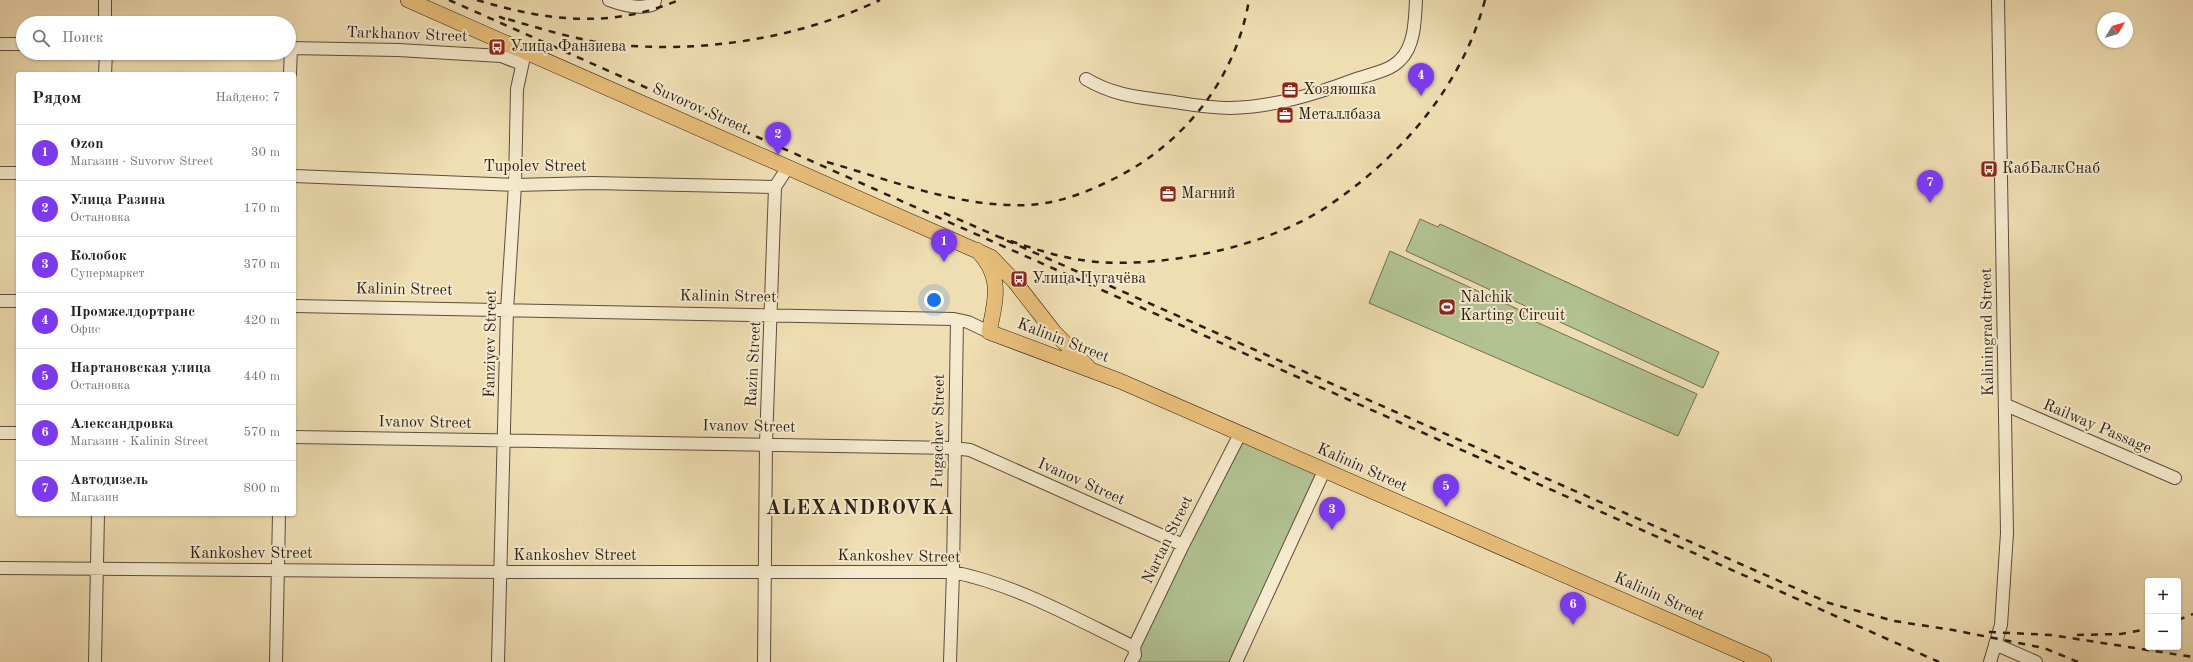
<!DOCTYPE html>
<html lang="ru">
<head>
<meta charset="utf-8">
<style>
  :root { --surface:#fff; --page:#f6f6f6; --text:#222; --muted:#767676; --line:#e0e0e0; --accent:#7c3aed }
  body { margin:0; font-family:"Old Standard TT",serif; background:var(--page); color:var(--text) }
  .controls { position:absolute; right:12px; bottom:12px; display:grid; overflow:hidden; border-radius:4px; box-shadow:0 1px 3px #0004 }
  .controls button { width:36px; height:36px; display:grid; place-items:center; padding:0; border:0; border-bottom:1px solid var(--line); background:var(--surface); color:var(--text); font:20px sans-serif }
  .compass { position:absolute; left:2097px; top:12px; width:36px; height:36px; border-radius:50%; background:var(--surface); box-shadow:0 1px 3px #0004; rotate:52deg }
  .you { position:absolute; left:934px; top:300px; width:14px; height:14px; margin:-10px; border:3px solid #fff; border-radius:50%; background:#1a73e8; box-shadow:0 0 0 6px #1a73e833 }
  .badge { display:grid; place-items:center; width:26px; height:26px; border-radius:50%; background:var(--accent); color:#fff; font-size:13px; font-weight:700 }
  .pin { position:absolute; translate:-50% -33px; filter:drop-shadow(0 1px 2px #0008) }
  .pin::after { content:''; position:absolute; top:21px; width:14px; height:12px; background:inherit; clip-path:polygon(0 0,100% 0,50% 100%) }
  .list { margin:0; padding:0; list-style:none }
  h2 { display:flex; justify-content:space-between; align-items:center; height:52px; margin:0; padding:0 16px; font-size:17px }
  h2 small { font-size:13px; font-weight:400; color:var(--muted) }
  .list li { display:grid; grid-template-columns:26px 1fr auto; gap:12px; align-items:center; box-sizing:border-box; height:56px; padding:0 16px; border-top:1px solid var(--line) }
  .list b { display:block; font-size:15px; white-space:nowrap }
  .list p { margin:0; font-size:13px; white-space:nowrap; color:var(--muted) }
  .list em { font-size:13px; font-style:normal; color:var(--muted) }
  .icon { flex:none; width:22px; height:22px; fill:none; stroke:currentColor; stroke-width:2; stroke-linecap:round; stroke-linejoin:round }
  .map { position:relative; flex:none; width:2193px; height:662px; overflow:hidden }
  .search { position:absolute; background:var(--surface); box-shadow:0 1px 3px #0004; left:16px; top:16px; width:280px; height:44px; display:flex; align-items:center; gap:10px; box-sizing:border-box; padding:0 14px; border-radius:22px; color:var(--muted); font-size:15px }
  .panel { position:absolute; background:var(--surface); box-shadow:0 1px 3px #0004; left:16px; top:72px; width:280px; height:444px; border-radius:4px }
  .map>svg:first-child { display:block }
  .grass { fill:#b2c291; stroke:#6f7053 }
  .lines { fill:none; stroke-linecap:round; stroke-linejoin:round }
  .minor-casing { stroke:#5d4d3c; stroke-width:14 }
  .major-casing { stroke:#2c1d15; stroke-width:16 }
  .minor { stroke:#f5eacd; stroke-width:12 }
  .major { stroke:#e8bf79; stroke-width:15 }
  .rail { stroke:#2c1d15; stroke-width:2.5; stroke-dasharray:7 7; stroke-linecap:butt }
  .labels { text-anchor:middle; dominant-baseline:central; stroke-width:4; stroke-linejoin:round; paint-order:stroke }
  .street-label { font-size:16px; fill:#2c1d15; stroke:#f5eacd }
  .poi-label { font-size:16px; fill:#2c1d15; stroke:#f5eacd; text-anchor:start }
  .district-label { font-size:20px; font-weight:bold; letter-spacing:1px; fill:#2c1d15; stroke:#f5eacd }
</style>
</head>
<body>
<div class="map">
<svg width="2193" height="662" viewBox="0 0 2193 662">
  <rect width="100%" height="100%" fill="#efdeb2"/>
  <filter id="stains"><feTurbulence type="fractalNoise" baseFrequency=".005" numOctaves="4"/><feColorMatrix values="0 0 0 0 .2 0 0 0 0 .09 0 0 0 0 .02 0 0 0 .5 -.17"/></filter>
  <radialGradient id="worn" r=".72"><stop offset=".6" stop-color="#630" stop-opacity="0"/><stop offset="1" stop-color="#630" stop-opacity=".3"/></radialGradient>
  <!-- grass -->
  <path class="grass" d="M1420 219 1438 227 1440 224 1719 352 1703 388 1406 251Z
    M1390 251 1524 312 1523 316 1697 394 1678 436 1369 303Z
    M1240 434 1324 471 1236 662H1131Z"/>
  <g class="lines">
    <!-- minor casing -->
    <g class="minor-casing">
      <path id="minor" d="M105 0V23
        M609 0C622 5 640 10 654 4L655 0
        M0 44H23
        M289 48 398 50 501 56 522 64
        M105 74 106 53
        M290 74 291 48
        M1086 79C1113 95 1136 97 1167 101 1187 104 1209 108 1230 108 1274 107 1316 94 1356 79 1370 74 1390 71 1400 60 1415 46 1415 19 1416 0
        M0 173H18
        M294 176 515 185 593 183 775 187
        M0 301H18
        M294 306 954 319 968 322 989 332
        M2006 405 2175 478
        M0 433H18
        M294 437 954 448 970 450 1183 545
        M0 568 502 572H953C1017 585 1076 619 1134 647
        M1995 644 2036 662
        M95 662 98 514
        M276 662 279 514
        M498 662 507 310 515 185 517 89 525 52
        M764 662 766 443 775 187 788 167
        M950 662 953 572 957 320
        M1131 662 1135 655 1134 647 1183 545 1240 434
        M1236 662 1324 471
        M1990 662 2001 625 2007 533 1998 0"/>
    </g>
    <!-- major casing -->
    <g class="major-casing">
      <path id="major" d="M408 0 991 257 1015 282 1054 332 1088 367
        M977 250C1003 277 996 298 989 332L1120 381 1764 662"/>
    </g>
    <!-- minor -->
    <use href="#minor" class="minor"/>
    <!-- major -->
    <use href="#major" class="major"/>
    <!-- rail -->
    <path class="rail" d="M449 0 1939 662
      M477 0C547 21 610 29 679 0
      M1485 0C1462 87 1399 159 1325 208 1265 247 1168 267 1097 262 1063 259 1031 248 999 237L1829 603 1894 621 1953 630 2044 648 2078 662
      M505 19 500 17C536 27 572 39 610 44 700 54 797 39 880 0
      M827 162C887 179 947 203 1009 205 1042 207 1074 198 1103 184 1179 150 1235 83 1249 0
      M944 213 999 237
      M2178 620 2193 614
      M1989 632 2051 635 2193 657
      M2077 635 2121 634 2148 629"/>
  </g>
  <!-- icons -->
  <defs>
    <g id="bus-square" transform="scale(0.9)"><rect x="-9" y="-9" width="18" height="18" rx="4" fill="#8f2418" stroke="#f5eacd"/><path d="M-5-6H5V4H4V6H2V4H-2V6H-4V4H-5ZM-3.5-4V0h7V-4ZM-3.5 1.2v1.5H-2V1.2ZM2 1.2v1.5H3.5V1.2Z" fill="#fff"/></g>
    <g id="office-square" transform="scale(0.9)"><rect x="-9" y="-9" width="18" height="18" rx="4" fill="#8f2418" stroke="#f5eacd"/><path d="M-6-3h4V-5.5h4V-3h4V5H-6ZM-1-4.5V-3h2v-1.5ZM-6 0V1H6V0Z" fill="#fff"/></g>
    <g id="stadium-square" transform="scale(0.9)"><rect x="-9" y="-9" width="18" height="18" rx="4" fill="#8f2418" stroke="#f5eacd"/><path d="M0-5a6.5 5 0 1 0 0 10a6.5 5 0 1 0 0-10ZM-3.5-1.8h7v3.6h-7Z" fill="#fff"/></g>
  </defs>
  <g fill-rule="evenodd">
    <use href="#bus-square" x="497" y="47"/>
    <use href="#office-square" x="1290" y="90"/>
    <use href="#office-square" x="1285" y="115"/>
    <use href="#bus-square" x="1989" y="169"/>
    <use href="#office-square" x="1168" y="194"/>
    <use href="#bus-square" x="1019" y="279"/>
    <use href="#stadium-square" x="1447" y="307"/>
  </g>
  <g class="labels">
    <!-- street labels -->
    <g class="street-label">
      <text transform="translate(407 35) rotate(2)">Tarkhanov Street</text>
      <text transform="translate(700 109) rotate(24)">Suvorov Street</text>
      <text x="535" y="167">Tupolev Street</text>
      <text transform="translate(404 290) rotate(1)">Kalinin Street</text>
      <text transform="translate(728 297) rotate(1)">Kalinin Street</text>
      <text transform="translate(1988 332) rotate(-91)">Kaliningrad Street</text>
      <text transform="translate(1063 341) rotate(21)">Kalinin Street</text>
      <text transform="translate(491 344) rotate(-89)">Fanziyev Street</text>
      <text transform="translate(754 364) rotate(-87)">Razin Street</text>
      <text transform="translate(425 423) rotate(1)">Ivanov Street</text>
      <text transform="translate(749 427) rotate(1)">Ivanov Street</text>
      <text transform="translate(2097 427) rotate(23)">Railway Passage</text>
      <text transform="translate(939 431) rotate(-89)">Pugachev Street</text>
      <text transform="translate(1362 468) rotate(24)">Kalinin Street</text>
      <text transform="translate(1081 482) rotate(24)">Ivanov Street</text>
      <text transform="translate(1168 540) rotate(-64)">Nartan Street</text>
      <text x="251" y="554">Kankoshev Street</text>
      <text x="575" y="556">Kankoshev Street</text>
      <text transform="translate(899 557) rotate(1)">Kankoshev Street</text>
      <text transform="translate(1659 597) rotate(24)">Kalinin Street</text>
    </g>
    <!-- poi labels -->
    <g class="poi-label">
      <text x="510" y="47">Улица Фанзиева</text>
      <text x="1303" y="90">Хозяюшка</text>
      <text x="1298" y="115">Металлбаза</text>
      <text x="2002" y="169">КабБалкСнаб</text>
      <text x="1181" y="194">Магний</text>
      <text x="1032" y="279">Улица Пугачёва</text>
      <text x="1460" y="298">Nalchik<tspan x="1460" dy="18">Karting Circuit</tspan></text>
    </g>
    <!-- district labels -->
    <g class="district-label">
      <text x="860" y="509">ALEXANDROVKA</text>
    </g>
  </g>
  <rect width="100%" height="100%" filter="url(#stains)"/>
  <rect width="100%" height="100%" fill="url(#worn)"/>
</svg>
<div class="controls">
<button>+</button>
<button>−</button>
</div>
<svg class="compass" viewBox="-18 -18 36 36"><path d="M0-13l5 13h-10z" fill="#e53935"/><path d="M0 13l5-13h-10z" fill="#767676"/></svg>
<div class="you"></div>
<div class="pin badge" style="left:944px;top:262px">1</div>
<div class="pin badge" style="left:778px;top:155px">2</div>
<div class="pin badge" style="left:1332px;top:530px">3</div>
<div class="pin badge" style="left:1421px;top:96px">4</div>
<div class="pin badge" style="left:1446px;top:507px">5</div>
<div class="pin badge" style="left:1573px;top:625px">6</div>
<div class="pin badge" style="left:1930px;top:203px">7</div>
<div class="search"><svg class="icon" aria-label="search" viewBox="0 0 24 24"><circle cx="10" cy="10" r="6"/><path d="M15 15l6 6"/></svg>Поиск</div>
<section class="panel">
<h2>Рядом<small>Найдено: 7</small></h2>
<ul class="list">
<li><span class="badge">1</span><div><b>Ozon</b><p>Магазин · Suvorov Street</p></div><em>30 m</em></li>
<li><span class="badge">2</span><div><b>Улица Разина</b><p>Остановка</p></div><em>170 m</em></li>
<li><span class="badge">3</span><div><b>Колобок</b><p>Супермаркет</p></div><em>370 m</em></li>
<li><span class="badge">4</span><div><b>Промжелдортранс</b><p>Офис</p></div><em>420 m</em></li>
<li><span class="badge">5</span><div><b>Нартановская улица</b><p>Остановка</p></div><em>440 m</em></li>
<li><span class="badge">6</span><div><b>Александровка</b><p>Магазин · Kalinin Street</p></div><em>570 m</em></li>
<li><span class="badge">7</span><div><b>Автодизель</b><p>Магазин</p></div><em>800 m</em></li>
</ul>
</section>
</div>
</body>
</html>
